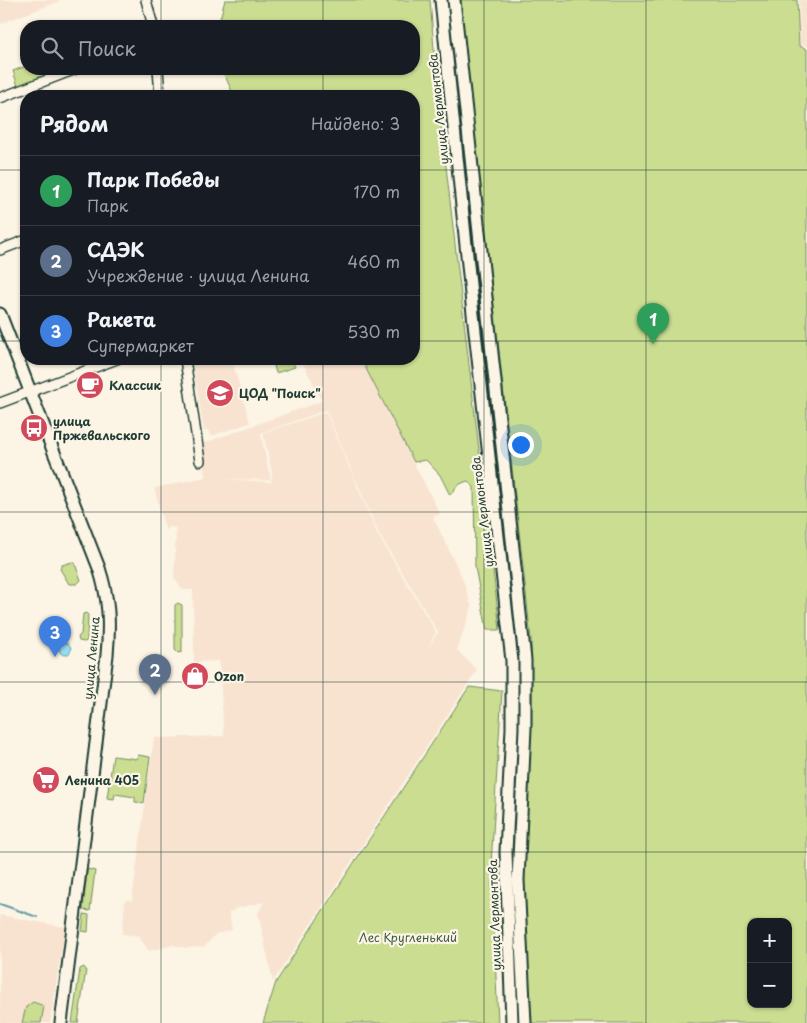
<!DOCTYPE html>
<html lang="ru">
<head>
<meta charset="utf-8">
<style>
  :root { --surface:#171b24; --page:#242831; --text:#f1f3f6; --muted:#9ea1a6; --line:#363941; --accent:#d1495b }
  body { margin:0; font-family:"Playpen Sans",sans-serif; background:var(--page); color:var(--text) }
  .controls { position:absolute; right:15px; bottom:15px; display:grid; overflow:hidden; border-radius:10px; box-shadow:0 1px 4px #0004 }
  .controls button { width:45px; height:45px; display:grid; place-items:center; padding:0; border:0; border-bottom:1px solid var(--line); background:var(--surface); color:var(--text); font:25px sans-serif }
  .you { position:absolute; left:520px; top:444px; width:18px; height:18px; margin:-12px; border:4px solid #fff; border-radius:50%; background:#1a73e8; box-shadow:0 0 0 8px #1a73e833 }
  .badge { display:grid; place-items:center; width:32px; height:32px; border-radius:50%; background:var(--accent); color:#fff; font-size:16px; font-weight:700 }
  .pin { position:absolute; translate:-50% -41px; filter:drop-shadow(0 1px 2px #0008) }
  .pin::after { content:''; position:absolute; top:26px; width:18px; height:15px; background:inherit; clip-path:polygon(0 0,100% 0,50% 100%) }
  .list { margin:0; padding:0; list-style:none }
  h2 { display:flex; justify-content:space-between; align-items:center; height:65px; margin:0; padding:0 20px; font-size:21px }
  h2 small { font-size:16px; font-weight:400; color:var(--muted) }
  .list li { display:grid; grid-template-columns:32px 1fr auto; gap:15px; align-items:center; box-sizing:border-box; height:70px; padding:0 20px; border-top:1px solid var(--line) }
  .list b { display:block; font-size:19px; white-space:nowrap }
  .list p { margin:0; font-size:16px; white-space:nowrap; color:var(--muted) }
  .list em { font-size:16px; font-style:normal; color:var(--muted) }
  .icon { flex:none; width:28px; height:28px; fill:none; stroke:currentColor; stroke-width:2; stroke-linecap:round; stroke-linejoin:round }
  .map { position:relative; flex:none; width:807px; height:1023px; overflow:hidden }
  .search { position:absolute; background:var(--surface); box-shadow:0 1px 4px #0004; left:20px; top:20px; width:400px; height:55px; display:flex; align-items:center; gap:12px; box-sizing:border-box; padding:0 18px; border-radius:20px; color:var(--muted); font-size:19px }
  .panel { position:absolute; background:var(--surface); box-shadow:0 1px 4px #0004; left:20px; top:90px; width:400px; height:275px; border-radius:20px }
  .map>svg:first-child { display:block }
  .built { fill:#f8e3d1; fill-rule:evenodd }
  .green { fill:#cadd91; stroke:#748d62; fill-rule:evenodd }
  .water { fill:#94ddf5; stroke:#659da8 }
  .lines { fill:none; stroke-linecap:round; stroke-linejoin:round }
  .stream { stroke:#659da8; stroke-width:2 }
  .minor-casing { stroke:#1f3d34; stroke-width:12 }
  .major-casing { stroke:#1f3d34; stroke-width:15 }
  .minor { stroke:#fcf5e5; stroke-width:9 }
  .major { stroke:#fcf5e5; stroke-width:11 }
  .grid { fill:none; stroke:#1f3d34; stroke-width:1; stroke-opacity:0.55 }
  .labels { text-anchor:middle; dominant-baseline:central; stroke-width:4.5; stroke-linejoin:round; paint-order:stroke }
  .street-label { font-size:12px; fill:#1f3d34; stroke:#fcf5e5 }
  .poi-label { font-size:12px; font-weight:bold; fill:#1f3d34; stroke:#fcf5e5; text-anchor:start }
  .park-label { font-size:12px; fill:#415d47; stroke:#fcf5e5 }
</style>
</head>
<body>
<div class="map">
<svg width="807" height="1023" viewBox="0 0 807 1023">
  <rect width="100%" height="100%" fill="#fcf5e5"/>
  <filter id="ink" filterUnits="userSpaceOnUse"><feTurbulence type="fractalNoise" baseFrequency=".02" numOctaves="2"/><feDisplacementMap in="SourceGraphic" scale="10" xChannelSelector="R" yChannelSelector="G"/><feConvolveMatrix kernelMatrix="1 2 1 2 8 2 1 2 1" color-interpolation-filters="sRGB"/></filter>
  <g filter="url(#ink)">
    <!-- built -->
    <path class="built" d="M0 0H59L60 1 0 24Z
      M799 0H807V47L800 44Z
      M192 359H232L250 423 211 436 208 430 204 431Z
      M301 359H361L440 514 433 517 462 577 472 607 457 650 477 670 273 982 258 913 264 902 234 909V911L229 912 232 930 216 934 204 947 185 948 173 945 149 951 138 936 122 934 125 900H132L154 738 224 736 219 661 194 662 193 590H182L174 577 176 528 167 527 166 532 154 488 205 477 201 444 322 401ZM326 410 379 534 438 632 428 648 436 632 378 535 326 412 263 433 272 472 271 482 224 479 270 480V473L268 469 261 433Z
      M0 915 65 927 50 1023H0Z"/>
    <!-- green -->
    <path class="green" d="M225 0H430L438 98 500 630H487L475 567 474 487 467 481 458 485 450 495 440 475 426 460 414 462 361 359H414V96H234L222 69H414V26H218Z
      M446 0H449L482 309 481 310 479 307Z
      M460 0H797L799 46 807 49V1023H531L523 878 532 703 531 639ZM751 922H788V1004H751Z
      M26 66V69H62L18 86 13 71Z
      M480 316H483L519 659H517Z
      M272 359H291L295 367 276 373Z
      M72 562 75 564 81 580 77 584H69L60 569 62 565Z
      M178 603 182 605V652L178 653 175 650V605Z
      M86 613 88 615 87 641 84 642 79 641 78 637 81 634 83 614Z
      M517 668H520L521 693 513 877 510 853Z
      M469 687 502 691 491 864 498 1023H263L276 982Z
      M138 755 150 757 144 803 135 802V797L115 794 114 799 107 798 113 756 137 759Z
      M89 869 95 871 90 911 83 910 87 871Z
      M513 885 521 1023H517Z
      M84 914 89 915 88 932 82 931Z
      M84 967 86 970 78 1023H72L80 969Z
      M33 1002 44 1006 41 1023H22L26 1007Z"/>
    <!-- water -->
    <path class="water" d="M59 649a6 6 0 1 1 12 0a6 6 0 1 1-12 0Z"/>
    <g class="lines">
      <!-- stream -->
      <path class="stream" d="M0 904 37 917"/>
      <!-- minor casing -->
      <g class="minor-casing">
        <path id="minor" d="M146 0 153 26
          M158 69 160 96
          M0 98 76 69
          M0 250 26 240
          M185 359 200 461
          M0 403 117 359"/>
      </g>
      <!-- major casing -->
      <g class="major-casing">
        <path id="major" d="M441 0 473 314 512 661V728L506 852 512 1023
          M454 0 525 660V728L518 880 525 1023
          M0 314 99 568C109 599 110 622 107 655L61 1023"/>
      </g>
      <!-- minor -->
      <use href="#minor" class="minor"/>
      <!-- major -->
      <use href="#major" class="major"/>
    </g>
  </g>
  <!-- grid -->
  <path class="grid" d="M161 0V26M323 0V26M484 0V1023M646 0V1023M161 69V96M323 69V96M0 170H26M414 170H807M0 341H26M414 341H807M161 359V1023M323 359V1023M0 512H807M0 682H807M0 852H807"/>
  <!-- icons -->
  <defs>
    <g id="cafe-disc" transform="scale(1.4375)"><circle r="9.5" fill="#d1495b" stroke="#fcf5e5"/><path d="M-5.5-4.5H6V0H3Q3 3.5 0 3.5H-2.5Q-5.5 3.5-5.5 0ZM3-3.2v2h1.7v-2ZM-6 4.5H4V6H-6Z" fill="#fff"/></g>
    <g id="school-disc" transform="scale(1.4375)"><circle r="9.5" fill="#d1495b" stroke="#fcf5e5"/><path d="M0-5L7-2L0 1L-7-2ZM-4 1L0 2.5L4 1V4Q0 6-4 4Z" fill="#fff"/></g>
    <g id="bus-disc" transform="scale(1.4375)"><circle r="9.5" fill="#d1495b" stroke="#fcf5e5"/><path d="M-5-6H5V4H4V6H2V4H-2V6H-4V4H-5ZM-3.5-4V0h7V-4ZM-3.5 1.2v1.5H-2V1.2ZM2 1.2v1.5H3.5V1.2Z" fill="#fff"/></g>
    <g id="shop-disc" transform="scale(1.4375)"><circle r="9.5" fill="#d1495b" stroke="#fcf5e5"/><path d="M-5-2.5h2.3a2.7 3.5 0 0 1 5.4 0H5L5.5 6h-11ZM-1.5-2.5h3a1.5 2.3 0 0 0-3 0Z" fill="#fff"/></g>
    <g id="supermarket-disc" transform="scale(1.4375)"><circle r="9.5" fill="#d1495b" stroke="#fcf5e5"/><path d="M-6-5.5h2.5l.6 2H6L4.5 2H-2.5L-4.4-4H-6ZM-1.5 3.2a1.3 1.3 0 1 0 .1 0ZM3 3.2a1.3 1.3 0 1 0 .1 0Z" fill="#fff"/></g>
  </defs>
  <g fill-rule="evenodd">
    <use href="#cafe-disc" x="90" y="385"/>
    <use href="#school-disc" x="220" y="393"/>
    <use href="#bus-disc" x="34" y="428"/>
    <use href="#shop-disc" x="195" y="676"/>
    <use href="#supermarket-disc" x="46" y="780"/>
  </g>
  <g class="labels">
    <!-- street labels -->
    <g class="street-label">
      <text transform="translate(438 109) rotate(-96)">улица Лермонтова</text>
      <text transform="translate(482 512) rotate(-97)">улица Лермонтова</text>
      <text transform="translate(91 658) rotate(-85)">улица Ленина</text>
      <text transform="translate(494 915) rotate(-92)">улица Лермонтова</text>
    </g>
    <!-- poi labels -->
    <g class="poi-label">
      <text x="109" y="385">Классик</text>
      <text x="239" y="393">ЦОД "Поиск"</text>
      <text x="53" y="421">улица<tspan x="53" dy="14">Пржевальского</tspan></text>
      <text x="214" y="676">Ozon</text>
      <text x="65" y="780">Ленина 405</text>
    </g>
    <!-- park labels -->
    <g class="park-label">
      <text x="408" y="937">Лес Кругленький</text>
    </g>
  </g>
</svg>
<div class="controls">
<button>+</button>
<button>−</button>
</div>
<div class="you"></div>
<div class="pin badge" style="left:653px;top:344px;background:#2e9e5b">1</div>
<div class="pin badge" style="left:155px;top:695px;background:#5c6f8a">2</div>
<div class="pin badge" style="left:55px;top:657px;background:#3f7fe0">3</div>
<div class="search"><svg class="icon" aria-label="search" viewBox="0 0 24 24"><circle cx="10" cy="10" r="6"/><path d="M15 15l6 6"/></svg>Поиск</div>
<section class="panel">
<h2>Рядом<small>Найдено: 3</small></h2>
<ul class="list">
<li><span class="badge" style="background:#2e9e5b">1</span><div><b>Парк Победы</b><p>Парк</p></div><em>170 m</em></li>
<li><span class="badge" style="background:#5c6f8a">2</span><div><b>СДЭК</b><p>Учреждение · улица Ленина</p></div><em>460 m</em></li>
<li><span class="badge" style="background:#3f7fe0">3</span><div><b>Ракета</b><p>Супермаркет</p></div><em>530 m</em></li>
</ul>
</section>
</div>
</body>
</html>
